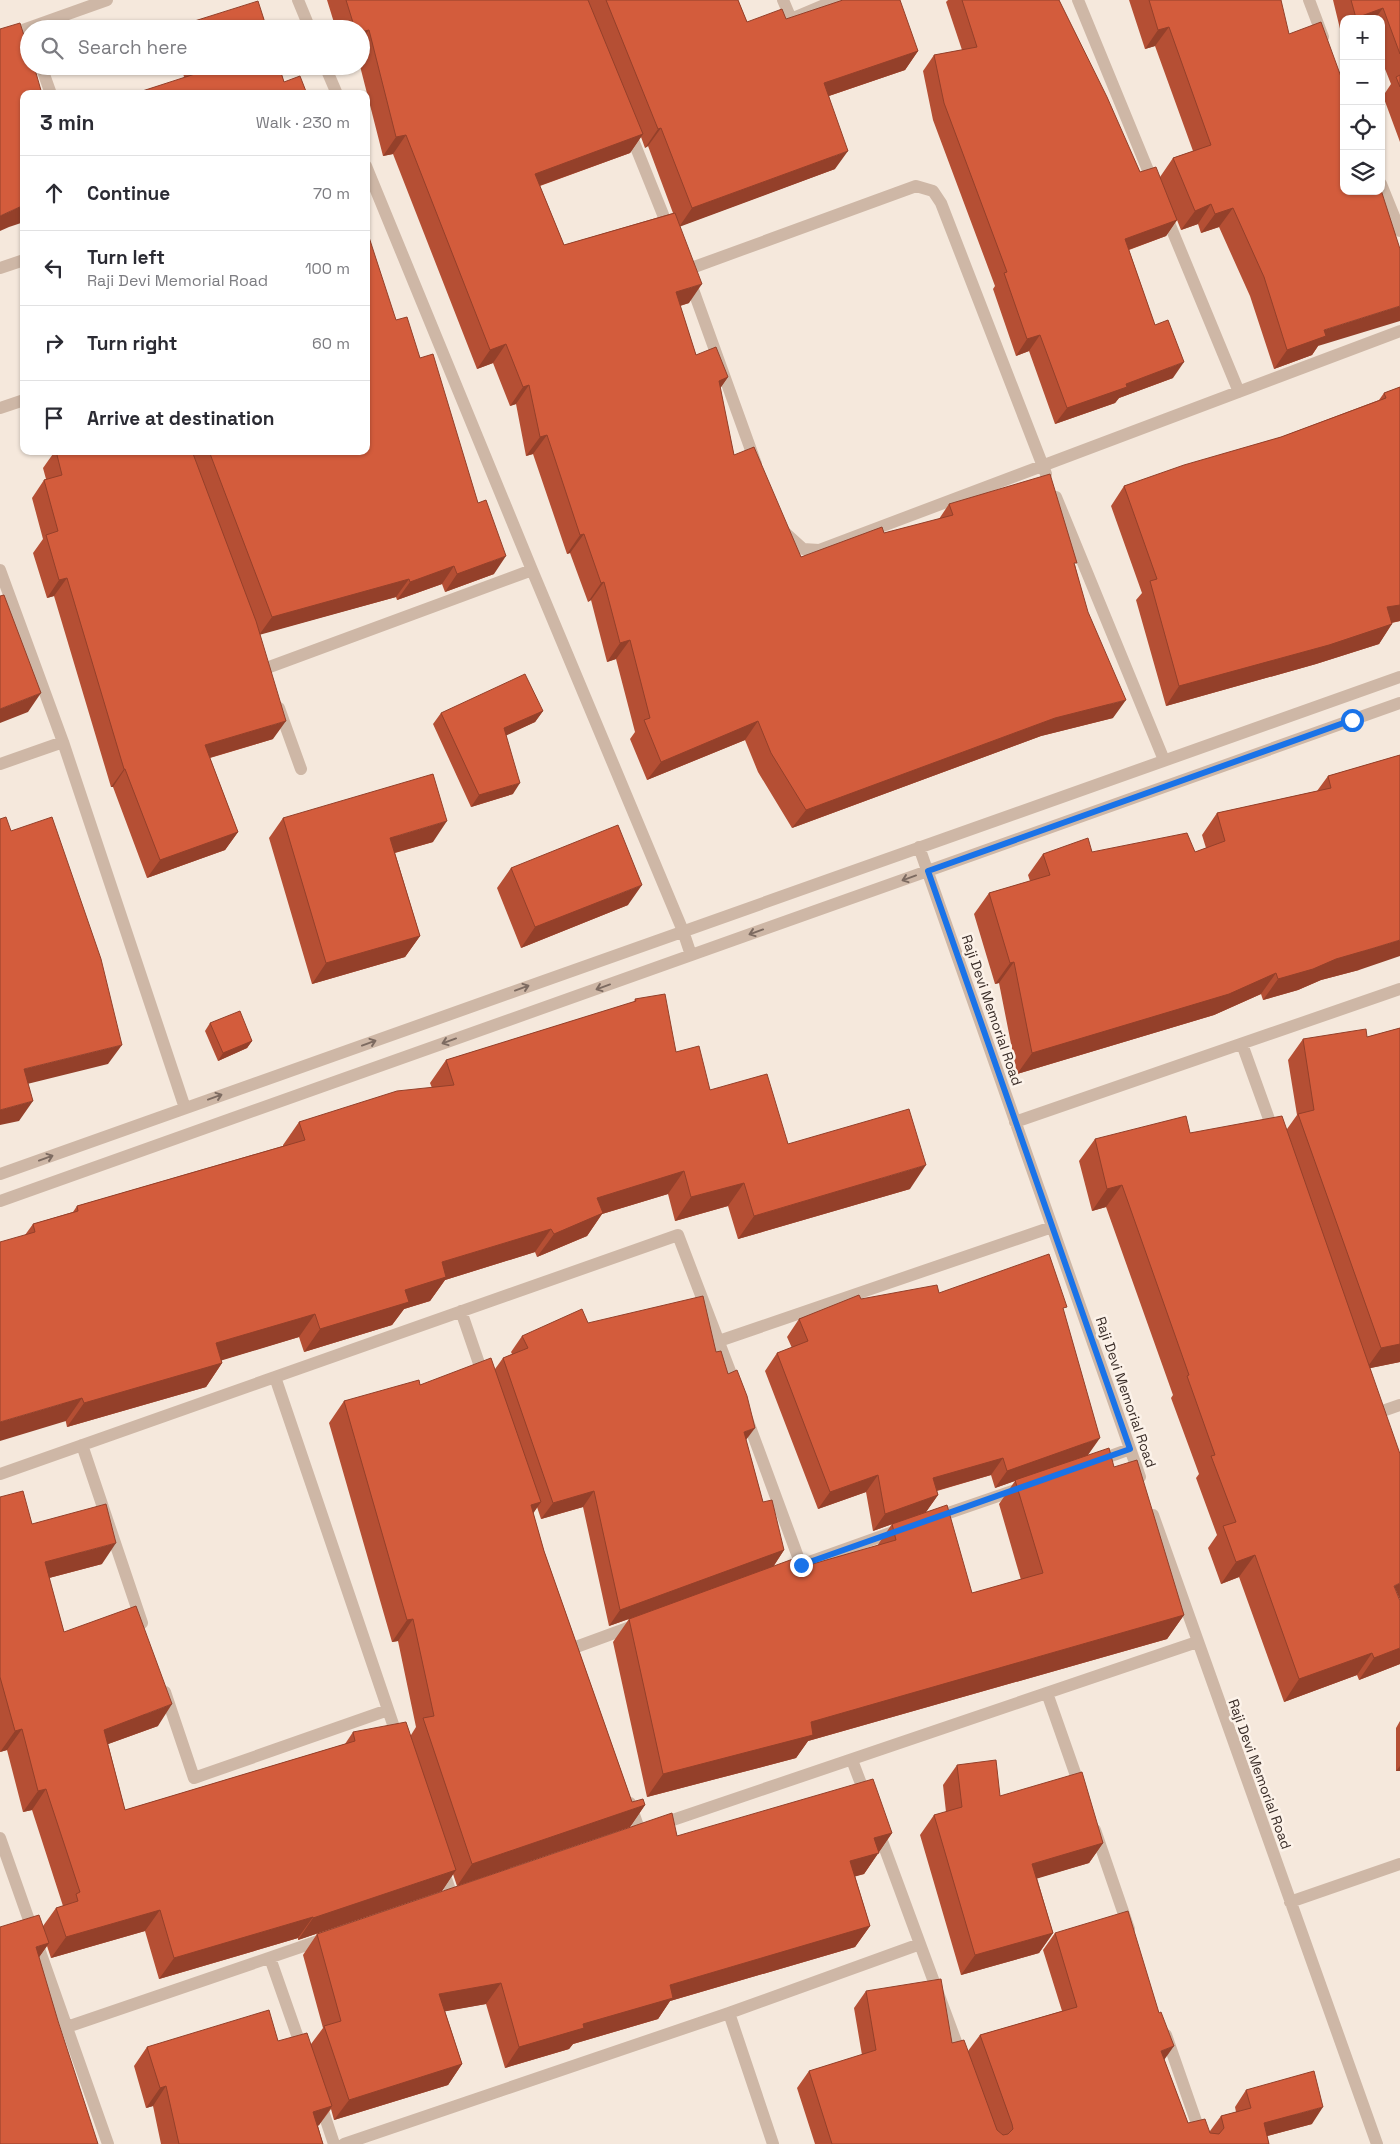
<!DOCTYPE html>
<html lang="en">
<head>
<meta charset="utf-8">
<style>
  :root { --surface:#fff; --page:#f2f2f3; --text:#2b2b33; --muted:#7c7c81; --line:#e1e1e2 }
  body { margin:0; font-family:"Space Grotesk",sans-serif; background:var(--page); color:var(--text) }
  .controls { position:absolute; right:15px; top:15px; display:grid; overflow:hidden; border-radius:10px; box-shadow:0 1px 4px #0004 }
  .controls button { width:45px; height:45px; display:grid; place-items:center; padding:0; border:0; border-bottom:1px solid var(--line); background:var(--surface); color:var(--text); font:25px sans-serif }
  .stop { position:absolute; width:15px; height:15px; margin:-11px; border:4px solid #1a73e8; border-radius:50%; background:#fff }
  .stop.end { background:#1a73e8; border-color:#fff; box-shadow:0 1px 5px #0008 }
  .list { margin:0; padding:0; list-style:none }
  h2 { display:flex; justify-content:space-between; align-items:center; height:65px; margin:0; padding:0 20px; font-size:21px }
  h2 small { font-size:16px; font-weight:400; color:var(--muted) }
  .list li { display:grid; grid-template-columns:32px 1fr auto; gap:15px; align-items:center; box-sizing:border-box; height:75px; padding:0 20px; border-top:1px solid var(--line) }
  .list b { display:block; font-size:19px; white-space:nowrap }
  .list p { margin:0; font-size:16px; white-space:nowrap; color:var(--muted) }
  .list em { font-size:16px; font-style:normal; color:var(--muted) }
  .icon { flex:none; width:28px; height:28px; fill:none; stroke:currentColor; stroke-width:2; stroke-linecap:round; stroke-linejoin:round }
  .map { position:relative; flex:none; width:1400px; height:2144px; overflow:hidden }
  .search { position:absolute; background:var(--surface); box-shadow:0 1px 4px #0004; left:20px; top:20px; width:350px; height:55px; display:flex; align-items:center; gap:12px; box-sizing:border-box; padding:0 18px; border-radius:28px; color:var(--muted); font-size:19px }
  .panel { position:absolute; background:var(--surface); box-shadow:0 1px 4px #0004; left:20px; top:90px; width:350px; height:365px; border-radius:10px }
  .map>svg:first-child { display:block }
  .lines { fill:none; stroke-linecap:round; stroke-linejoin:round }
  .minor { stroke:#ceb7a6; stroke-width:12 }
  .wall { fill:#b54f34; fill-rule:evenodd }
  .shaded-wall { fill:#94402a }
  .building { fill:#d35c3c; stroke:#94402a }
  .oneway { stroke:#7d6b61 }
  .route { stroke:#1a73e8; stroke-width:6 }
  .labels { text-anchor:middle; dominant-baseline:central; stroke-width:5; stroke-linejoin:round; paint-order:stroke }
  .street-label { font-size:14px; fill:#3a2d28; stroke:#fcf2e9 }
</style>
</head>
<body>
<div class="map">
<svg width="1400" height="2144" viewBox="0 0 1400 2144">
  <rect width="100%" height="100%" fill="#f5e8dc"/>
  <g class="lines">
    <!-- minor -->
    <path class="minor" d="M298 0 310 29
      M783 0 791 19 836 0
      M1078 0 1154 185
      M1309 0 1323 37
      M0 38 107 0
      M41 66 51 94
      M325 66 337 94
      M629 130 670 232
      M366 166 532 570 683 931 691 955
      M1381 184 1400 231
      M1165 213 1239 392
      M0 268 24 260
      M686 270 916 186 933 191 941 203 1046 474
      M690 281 756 464
      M0 408 24 400
      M1056 497 1164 760
      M781 529 803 549 819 550 1400 331
      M0 570 63 742
      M264 669 532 570
      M279 708 301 769
      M0 764 63 742 185 1108
      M919 847 1140 1477
      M1242 1044 1274 1133
      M1015 1122 1400 989
      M0 1174 1400 677
      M0 1201 1400 703
      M461 1311 484 1378
      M719 1341 1052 1227
      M275 1377 398 1739
      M1374 1414 1400 1405
      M746 1416 801 1565 899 1530
      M82 1445 142 1623
      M1097 1461 1130 1449
      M0 1474 678 1235 736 1387
      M1153 1515 1377 2144
      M934 1518 1024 1487
      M576 1647 636 1625
      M165 1692 194 1778 388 1710
      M1047 1693 1081 1790
      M852 1760 866 1797
      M630 1803 640 1832
      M658 1825 1197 1642
      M878 1830 962 2058
      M1095 1830 1129 1929
      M0 1838 108 2144
      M442 1867 452 1896
      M1290 1902 1400 1864
      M270 1958 303 2052
      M67 2027 327 1938
      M1166 2035 1204 2144
      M320 2102 334 2144
      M344 2144 729 2013
      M773 2144 729 2013 920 1944"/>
  </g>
  <!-- wall -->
  <path class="wall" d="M327 0H738L747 22 786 19 918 51 905 70 829 96 835 169 680 226 689 303 680 306 696 355 728 377 720 388 734 455 801 557 884 533 939 519 949 504 1075 565 1113 718 1041 736 792 828 758 772 745 740 647 780 630 739 635 732 616 659 607 662 591 600 588 602 570 553 567 554 533 454 526 456 516 404 510 406 493 363 477 369 393 154 383 156 360 66H361V29H336ZM641 137 645 148 648 146 673 213 564 245 540 186 630 153Z
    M948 0H1059L1140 172 1160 177 1173 158 1193 151 1155 46 1145 49 1129 0H1281L1318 346 1312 355 1274 369 1250 296 1219 227 1201 233 1198 224 1181 230 1177 220 1166 236 1129 250 1173 378 1119 398 1115 403 1055 424 1029 351 1016 356 993 289 995 286 933 120 923 71 934 55 962 50 946 2Z
    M1333 0H1400V142L1383 96 1391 84 1381 59V19H1344V37H1342Z
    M185 24 267 29H182Z
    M181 66H279L284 82 184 77Z
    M396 320 420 358 494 574 445 592 442 584 397 600 396 597 260 634 273 739 210 758 238 832 225 850 147 878 113 787H111L54 596 47 598 33 553 43 539 32 498 44 480 46 479 43 468 55 451H366Z
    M1400 387V621L1392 623 1379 644 1316 664 1166 706 1136 600 1142 593 1111 506 1124 486 1281 437 1379 400 1384 393Z
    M543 711 535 722 506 735 513 794 471 807 433 724 441 713Z
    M1400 755 1359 970 1321 980 1298 990 1263 1000 1261 994 1214 1015 1017 1074 999 983 995 984 974 914 989 893 1030 881 1028 875 1043 854 1092 852H1195L1206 848 1202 835 1217 813 1317 791 1328 776Z
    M283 818 433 842 395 853 420 936 405 957 312 984 269 838Z
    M511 868 628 905 521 948 497 888Z
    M635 999 676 1052 710 1090 788 1144 910 1189 738 1239 728 1206 675 1221 668 1194 602 1214 587 1236 537 1257 535 1252 445 1280 430 1301 404 1309 392 1325 304 1352 299 1337 221 1360 222 1363 206 1387 67 1427 25 1235 33 1224 73 1212 77 1206 283 1146V1145L299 1122 432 1088 430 1083 446 1060 634 1002Z
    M210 1023 252 1041 247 1048 218 1061 205 1031Z
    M1400 1028V1362L1370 1368 1400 1664 1359 1680 1357 1675 1284 1702 1239 1577 1221 1584 1208 1548 1217 1535 1196 1478 1199 1474 1171 1398 1173 1395 1106 1207 1092 1211 1079 1161 1095 1139 1190 1133 1287 1129 1297 1115 1288 1060 1303 1039 1367 1037Z
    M939 1293 1064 1312 1088 1455 1114 1467 1184 1615 1167 1639 808 1741 796 1758 647 1797 613 1642 629 1619 609 1626 583 1507 541 1519 537 1507 533 1513 544 1551 632 1802 645 1805 630 1827 457 1886 453 1874 442 1891 298 1940V1938L159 1979 145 1931 51 1958 47 1946 39 1957 0 2144 43 1926 56 1908 63 1906 32 1810 23 1812 7 1750 0 1752V1497L32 1524 102 1564 49 1578 64 1632 158 1726 108 1744 125 1810 345 1744 353 1732 411 1735 416 1727 398 1641 392 1642 329 1423 344 1401 495 1369 503 1358 512 1354 511 1352 522 1336 588 1323 716 1352 746 1440 763 1502 784 1550 773 1567 795 1569 877 1546 892 1524 873 1531 866 1492 818 1509 765 1371 777 1353 792 1348 787 1337 799 1319 861 1299ZM991 1475 995 1488 1015 1481 999 1504 1021 1580 972 1593 926 1512 938 1495 937 1491Z
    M1400 1721V1771H1396V1728Z
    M957 1765 1000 1796 1103 1843 1089 1863 1037 1878 1053 1933 1039 1953 961 1975 920 1835 934 1815 946 1812 943 1785Z
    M892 1833 864 1874 855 1876 870 1926 855 1947 670 2001 658 2019 573 2044 569 2049 505 2068 486 2004 445 2011 462 2064 448 2085 334 2120 331 2109 319 2125 318 2126 323 2144H161L153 2106 146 2108 134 2066 147 2047 278 2041 311 2044 323 2028 303 1955 317 1934 677 1836Z
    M1055 1933 1164 2059 1188 2123 1210 2131 1221 2116 1236 2112 1235 2107 1246 2090 1312 2124 1267 2136 1269 2144H815L797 2088 809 2071 862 2055 854 2008 866 1991 952 2043 968 2051 980 2035 1062 2011 1043 1950Z"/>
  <!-- shaded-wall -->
  <path class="shaded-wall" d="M1383 8 1375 19H1355L1356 18Z
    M1169 27 1155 46 1145 49 1158 30Z
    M369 30 361 40V32Z
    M918 51 905 70 811 102 824 83Z
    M661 128 648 146 645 148 658 129Z
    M643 134 630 153 522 192 535 174Z
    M406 135 393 154 383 156 396 137Z
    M848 151 835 169 679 227 692 208Z
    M1211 204 1198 224 1181 230 1195 211Z
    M24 205V222L9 227 0 231V216Z
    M1233 208 1219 227 1201 233 1215 214Z
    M1177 220 1166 236 1114 255 1125 239Z
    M702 284 689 303 663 311 676 292Z
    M1400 306V321L1318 346 1312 355 1274 369 1287 350 1324 330Z
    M1040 335 1029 351 1016 356 1027 339Z
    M506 344 493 363 477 369 490 350Z
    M1184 362 1173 378 1119 398 1115 403 1055 424 1067 408 1126 384Z
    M728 377 715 396 719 381Z
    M529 385 516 404 510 406 523 387Z
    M547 435 533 454 526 456 540 437Z
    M584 534 570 553 567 554 580 535Z
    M506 556 494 574 445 592 457 574Z
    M454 566 442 584 397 600 410 582Z
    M67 578 54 596 47 598 59 580Z
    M409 579 396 597 259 635 272 617Z
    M604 582 591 600 588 602 601 583Z
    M1400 605V621L1373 626 1387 607Z
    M1392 624 1379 644 1316 664 1166 706 1179 686Z
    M630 640 616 659 607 662 620 643Z
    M41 693 28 712 0 723V709Z
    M1126 700 1113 718 1041 736 792 828 806 810 1055 718Z
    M543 711 535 722 497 740 504 728Z
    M286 721 273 739 192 763 205 745Z
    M758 721 745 740 647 780 661 762Z
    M124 769H125L113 787H111Z
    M520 783 513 794 471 807 479 795Z
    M447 821 433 842 376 858 390 838Z
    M238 832 225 850 147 878 160 860Z
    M642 885 628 905 521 948 535 927Z
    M420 936 405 957 312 984 326 963Z
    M1400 940V956L1359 970 1321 980 1298 990 1263 1000 1278 979 1336 959Z
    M1014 962 999 983 995 984 1010 963Z
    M1276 973 1261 994 1214 1015 1017 1074 1032 1053Z
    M252 1041 247 1048 218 1061 223 1053Z
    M122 1045 108 1064 11 1088 24 1069Z
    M33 1101 19 1121 0 1125V1110Z
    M926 1165 910 1189 738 1239 754 1216Z
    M684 1171 668 1194 602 1214 587 1236 537 1257 554 1234 597 1198Z
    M744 1183 728 1206 675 1221 691 1197Z
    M1122 1185 1106 1207 1092 1211 1107 1189Z
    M551 1229 535 1252 445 1280 430 1301 404 1309 392 1325 304 1352 320 1329 405 1290 442 1262Z
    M315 1314 299 1337 200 1367 216 1343Z
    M1400 1344V1362L1366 1369 1381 1348Z
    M222 1363 206 1387 67 1427 84 1403Z
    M82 1398 66 1421 0 1441V1422Z
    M755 1428 743 1444 744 1432Z
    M1100 1438 1088 1455 995 1488 1007 1471Z
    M1003 1458 991 1475 921 1495 933 1478Z
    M878 1475 866 1492 818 1509 830 1492Z
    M594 1491 583 1507 541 1519 553 1503Z
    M938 1495 926 1512 873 1531 885 1514Z
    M541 1502 526 1524 531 1505Z
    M116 1543 102 1564 30 1583 45 1562Z
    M784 1550 773 1567 609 1626 620 1610Z
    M1255 1555 1239 1577 1221 1584 1236 1562Z
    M1400 1583V1600L1394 1586Z
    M1184 1615 1167 1639 808 1741 796 1758 647 1797 663 1774 811 1722Z
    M413 1619 398 1641 392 1642 407 1620Z
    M1400 1648V1664L1359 1680 1374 1658Z
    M1372 1653 1357 1675 1284 1702 1299 1679Z
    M172 1704 158 1726 89 1751 104 1730Z
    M22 1729 7 1750 0 1752 15 1731Z
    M1400 1766V1771H1396Z
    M46 1789 32 1810 23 1812 38 1791Z
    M645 1805 630 1827 457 1886 472 1864Z
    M892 1833 864 1874 836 1882 850 1861 874 1838Z
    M1103 1843 1089 1863 1019 1884 1032 1864Z
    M456 1870 442 1891 298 1940 313 1918Z
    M160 1910 145 1931 51 1958 66 1937Z
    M313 1917 298 1938 159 1979 174 1958Z
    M870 1926 855 1947 670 2001 658 2019 573 2044 569 2049 505 2068 519 2047 583 2024 670 1985Z
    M1053 1933 1039 1953 961 1975 975 1955Z
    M49 1943 35 1963 36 1947Z
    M501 1983 486 2004 425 2015 439 1994Z
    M1174 2046 1162 2063 1161 2051Z
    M462 2064 448 2085 334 2120 349 2100Z
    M166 2086 153 2106 146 2108 160 2088Z
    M332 2106 319 2125 300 2131 313 2112Z
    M1323 2107 1312 2124 1252 2140 1264 2123Z"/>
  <!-- building -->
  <path class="building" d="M346 0H588L643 134 535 174 564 245 675 213 702 284 676 292 696 355 716 347 728 377 719 381 734 455 754 447 801 557 882 527 884 533 953 515 949 504 1050 474 1077 563H1074L1088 612 1126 700 1055 718 806 810 771 753 758 721 661 762 644 720 650 718 630 640 620 643 604 582 601 583 584 534 580 535 547 435 540 437 529 385 523 387 506 344 490 350 406 135 396 137 369 30 361 32V29H355Z
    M606 0H738L747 22 782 9 786 19 843 0H900L918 51 824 83 848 151 692 208 661 128 658 129Z
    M962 0H1059L1107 97 1140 172 1156 167 1177 220 1125 239 1155 325 1168 320 1184 362 1126 384 1127 387 1067 408 1040 335 1027 339 1004 273 1007 272 944 103 934 55 977 47Z
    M1149 0H1281L1289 34 1321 22 1344 85V191H1381V190L1400 249V306L1324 330 1326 336 1287 350 1264 277 1233 208 1215 214 1211 204 1195 211 1173 158 1211 145 1169 27 1158 30Z
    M1351 0H1400V54L1383 8 1356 18Z
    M258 1 267 29H187L185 24Z
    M20 23 29 51V66H34L42 94H24V205L0 216V29Z
    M199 66H279L284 82 300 76 307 94H133L201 72Z
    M1400 75V87L1396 77Z
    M366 228 396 320 407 317 420 358 433 354 478 503 486 500 506 556 457 574 454 566 410 582 409 579 272 617 209 451H366Z
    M1400 387V605L1387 607 1392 624 1329 645 1179 686 1150 581 1157 579 1124 486 1184 465 1281 437 1386 398 1384 393Z
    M56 451H192L256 621 286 721 205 745 238 832 160 860 125 769H124L67 578 59 580 46 535 58 531 44 480 62 475Z
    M4 595 41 693 0 709V596Z
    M525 674 543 711 504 728 520 783 479 795 441 713Z
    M1400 755V940L1374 948 1336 959 1313 969 1278 979 1276 973 1229 994 1032 1053 1014 962 1010 963 989 893 1050 875 1043 854 1088 838 1092 852 1187 833 1195 852 1225 841 1217 813 1331 788 1328 776Z
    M433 774 447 821 390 838 420 936 326 963 283 818Z
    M6 817 11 831 52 817 101 959 122 1045 24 1069 33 1101 0 1110V819Z
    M618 825 642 885 535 927 511 868Z
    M665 994 676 1052 699 1046 710 1090 767 1074 788 1144 909 1109 926 1165 754 1216 744 1183 691 1197 684 1171 597 1198 603 1213 554 1234 551 1229 442 1262 446 1277 405 1290 409 1302 320 1329 315 1314 216 1343 222 1363 84 1403 82 1398 0 1422V1242L35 1232 33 1224 78 1211 77 1206 305 1140 299 1122 397 1091 454 1085 446 1060 636 1001 635 999Z
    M240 1011 252 1041 223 1053 210 1023Z
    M1400 1028V1344L1381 1348 1298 1114 1314 1110 1303 1039 1366 1029 1367 1037Z
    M1186 1116 1190 1133 1282 1116 1400 1454V1583L1394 1586 1400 1601V1648L1374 1658 1372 1653 1299 1679 1255 1555 1236 1562 1223 1526 1236 1522 1211 1456 1215 1455 1187 1376 1189 1375 1122 1185 1107 1189 1095 1139Z
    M1049 1254 1067 1307 1063 1308 1100 1438 1007 1471 1003 1458 933 1478 938 1495 885 1514 878 1475 830 1492 777 1353 808 1341 799 1319 859 1295 861 1299 937 1285 939 1293Z
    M703 1296 716 1352 721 1351 728 1374 737 1370 747 1396 755 1428 744 1432 763 1502 772 1500 784 1550 620 1610 594 1491 553 1503 503 1358 528 1348 522 1336 582 1309 588 1323Z
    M491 1358 541 1502 531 1505 544 1551 632 1802 643 1799 645 1805 472 1864 423 1718 434 1716 413 1619 407 1620 344 1401 419 1380 420 1385Z
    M1109 1448 1114 1467 1137 1460 1184 1615 811 1722 813 1735 663 1774 629 1619 793 1559 795 1569 896 1540 892 1524 947 1505 972 1593 1043 1573 1015 1480Z
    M23 1491 32 1524 106 1504 116 1543 45 1562 64 1632 136 1606 172 1704 104 1730 125 1810 355 1741 353 1732 406 1722 456 1870 313 1918V1917L174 1958 160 1910 66 1937 56 1908 78 1901 76 1894 80 1892 46 1789 38 1791 22 1729 15 1731 0 1677V1497Z
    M996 1760 1000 1796 1082 1772 1103 1843 1032 1864 1053 1933 975 1955 934 1815 962 1807 957 1765Z
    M873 1779 892 1833 874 1838 879 1853 850 1861 870 1926 670 1985 673 1998 583 2024 584 2028 519 2047 501 1983 439 1994 462 2064 349 2100 324 2026 341 2021 317 1934 672 1813 677 1836Z
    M1128 1911 1159 2013 1161 2012 1174 2046 1161 2051 1188 2123 1205 2119 1210 2133 1219 2134 1224 2128 1221 2116 1251 2108 1246 2090 1314 2071 1323 2107 1264 2123 1269 2144H832L809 2071 876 2050 866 1991 941 1979 952 2043 964 2040 997 2130 1003 2135 1008 2134 1013 2129 1012 2124 980 2035 1077 2007 1055 1933Z
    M39 1915 49 1943 36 1947 58 2021 98 2144H0V1927Z
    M269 2010 278 2041 307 2033 332 2106 313 2112 323 2144H179L166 2086 160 2088 147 2047Z"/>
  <!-- one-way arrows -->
  <defs><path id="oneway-shaft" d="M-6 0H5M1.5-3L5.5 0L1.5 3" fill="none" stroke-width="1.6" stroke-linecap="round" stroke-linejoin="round" transform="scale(1.25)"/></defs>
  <g class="oneway">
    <use href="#oneway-shaft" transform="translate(909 878) rotate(160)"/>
    <use href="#oneway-shaft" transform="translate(756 932) rotate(160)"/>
    <use href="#oneway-shaft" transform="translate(603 987) rotate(160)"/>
    <use href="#oneway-shaft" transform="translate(522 988) rotate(-20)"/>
    <use href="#oneway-shaft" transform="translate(449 1041) rotate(160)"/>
    <use href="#oneway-shaft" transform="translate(369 1043) rotate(-20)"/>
    <use href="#oneway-shaft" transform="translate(215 1097) rotate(-20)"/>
    <use href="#oneway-shaft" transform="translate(46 1158) rotate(-20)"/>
  </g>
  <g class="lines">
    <!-- route -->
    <path class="route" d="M801 1565 1130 1449 928 871 1352 720"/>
  </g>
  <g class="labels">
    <!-- street labels -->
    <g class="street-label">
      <text transform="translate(992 1010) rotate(71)">Raji Devi Memorial Road</text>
      <text transform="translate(1126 1392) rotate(71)">Raji Devi Memorial Road</text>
      <text transform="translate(1260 1774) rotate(70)">Raji Devi Memorial Road</text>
    </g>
  </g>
</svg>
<div class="controls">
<button>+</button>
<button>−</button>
<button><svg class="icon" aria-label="locate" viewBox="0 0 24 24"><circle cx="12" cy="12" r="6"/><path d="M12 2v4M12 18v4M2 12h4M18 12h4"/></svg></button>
<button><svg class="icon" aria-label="layers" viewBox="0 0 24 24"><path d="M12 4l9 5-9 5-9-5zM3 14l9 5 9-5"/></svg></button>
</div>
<div class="stop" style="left:1352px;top:720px"></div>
<div class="stop end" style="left:801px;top:1565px"></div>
<div class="search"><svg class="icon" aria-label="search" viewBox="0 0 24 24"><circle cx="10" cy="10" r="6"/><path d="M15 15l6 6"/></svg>Search here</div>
<section class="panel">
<h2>3 min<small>Walk · 230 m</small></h2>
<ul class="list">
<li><svg class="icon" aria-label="ahead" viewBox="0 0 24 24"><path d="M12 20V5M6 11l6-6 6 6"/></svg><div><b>Continue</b></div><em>70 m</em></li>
<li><svg class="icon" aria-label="left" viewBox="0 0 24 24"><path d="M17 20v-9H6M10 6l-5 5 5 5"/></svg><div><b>Turn left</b><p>Raji Devi Memorial Road</p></div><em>100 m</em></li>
<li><svg class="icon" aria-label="right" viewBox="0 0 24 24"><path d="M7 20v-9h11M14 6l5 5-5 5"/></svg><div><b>Turn right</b></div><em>60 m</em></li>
<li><svg class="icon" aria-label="arrive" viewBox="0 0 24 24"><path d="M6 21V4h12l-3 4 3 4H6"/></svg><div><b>Arrive at destination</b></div></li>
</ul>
</section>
</div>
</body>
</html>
